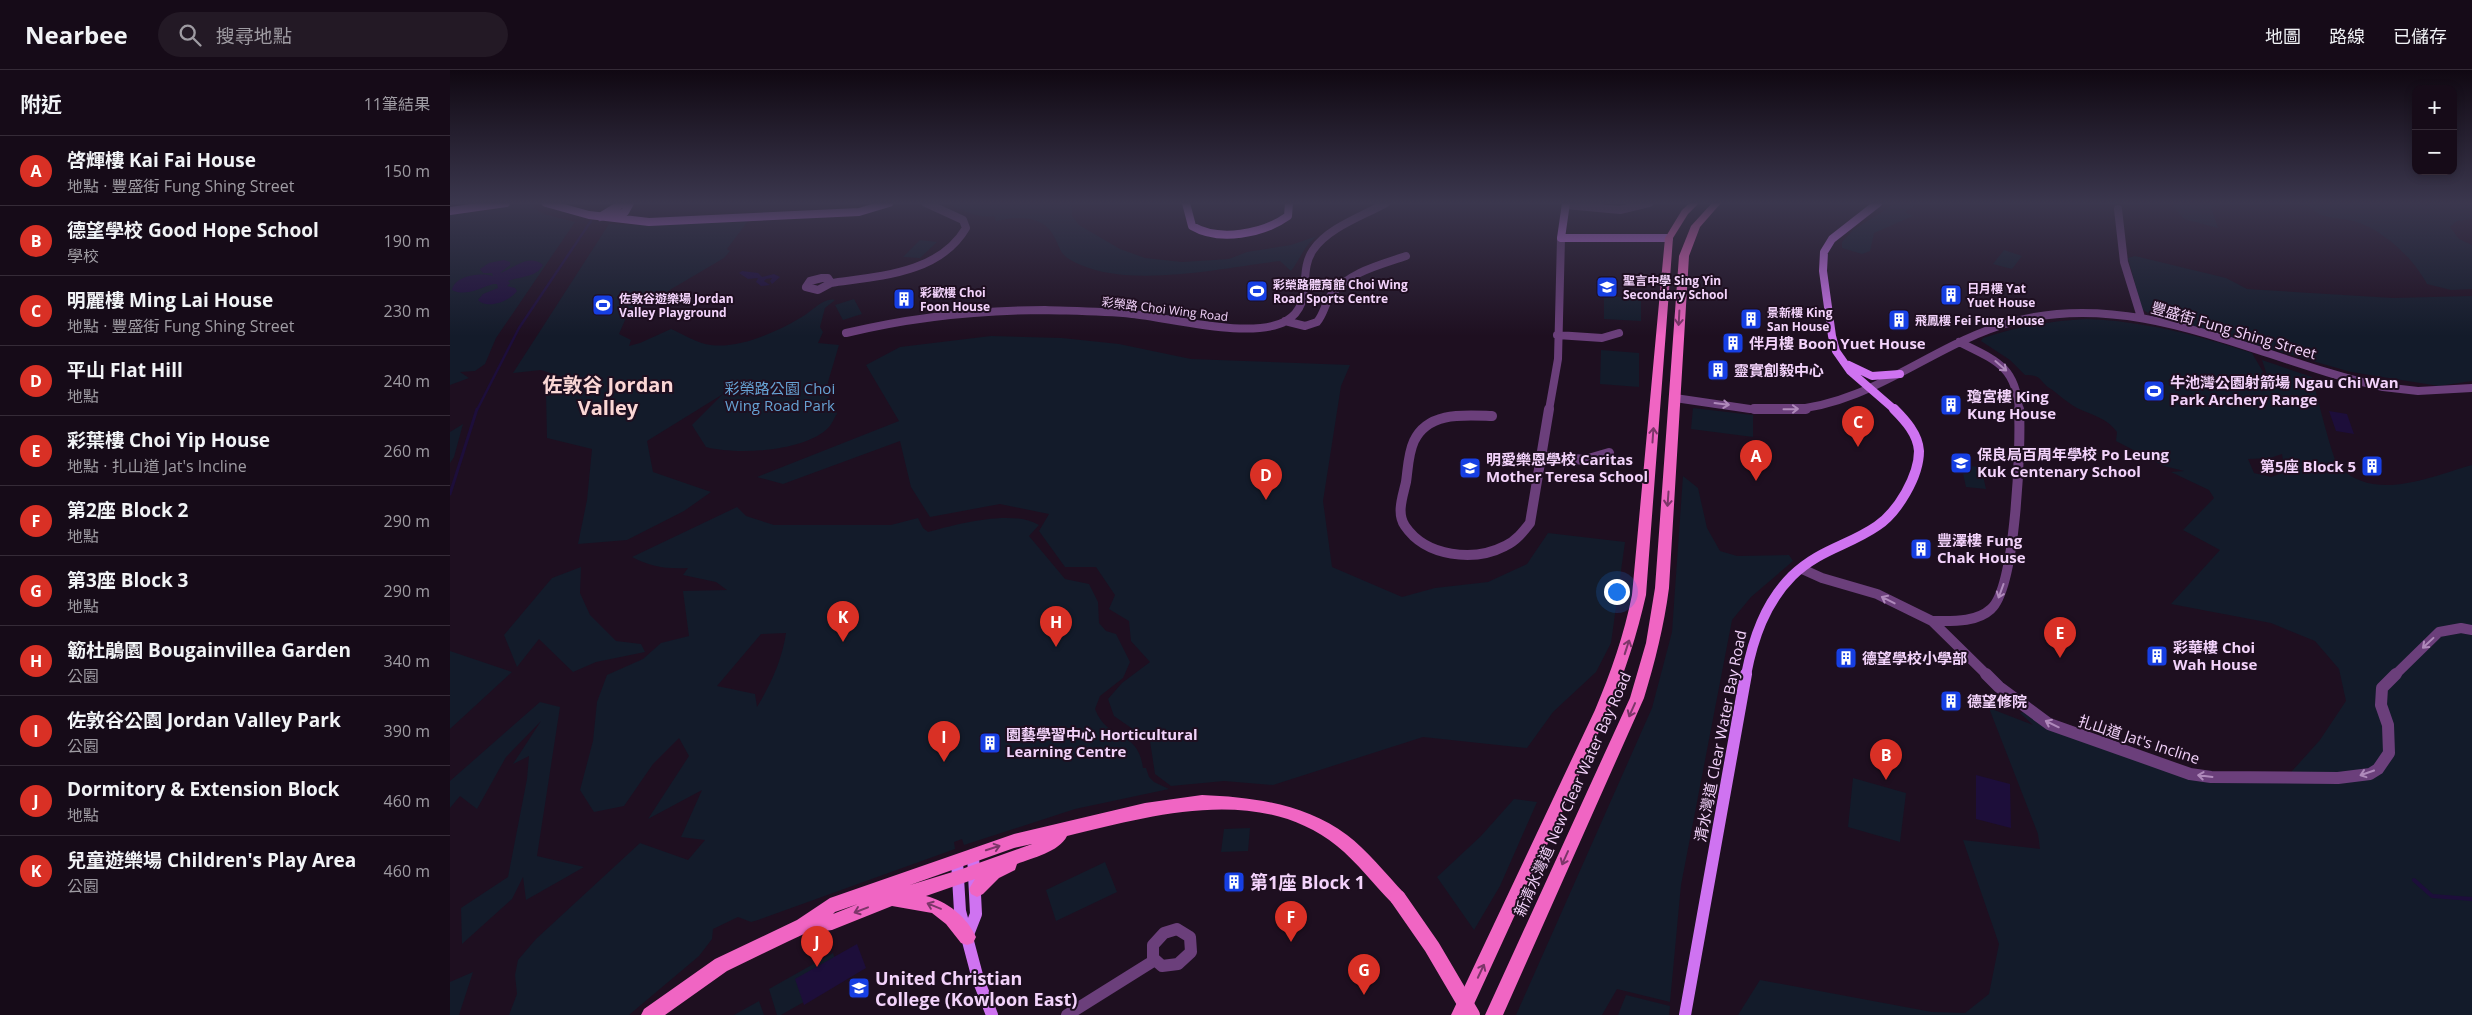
<!DOCTYPE html>
<html lang="zh-TW">
<head>
<meta charset="utf-8">
<style>
  :root { --surface:#160b18; --page:#231925; --text:#f1f3f6; --muted:#9e9ba2; --line:#352b37; --accent:#d93025 }
  body { margin:0; font-family:"Open Sans","Noto Sans TC",sans-serif; background:var(--page); color:var(--text) }
  .controls { position:absolute; right:15px; top:15px; display:grid; overflow:hidden; border-radius:10px; box-shadow:0 2px 8px #0003 }
  .controls button { width:45px; height:45px; display:grid; place-items:center; padding:0; border:0; border-bottom:1px solid var(--line); background:var(--surface); color:var(--text); font:25px sans-serif }
  .you { position:absolute; left:1166px; top:521px; width:18px; height:18px; margin:-12px; border:4px solid #fff; border-radius:50%; background:#1a73e8; box-shadow:0 0 0 8px #1a73e833 }
  .badge { display:grid; place-items:center; width:32px; height:32px; border-radius:50%; background:var(--accent); color:#fff; font-size:16px; font-weight:700 }
  .pin { position:absolute; translate:-50% -41px; filter:drop-shadow(0 1px 2px #0008) }
  .pin::after { content:''; position:absolute; top:26px; width:18px; height:15px; background:inherit; clip-path:polygon(0 0,100% 0,50% 100%) }
  .list { margin:0; padding:0; list-style:none }
  h2 { display:flex; justify-content:space-between; align-items:center; height:65px; margin:0; padding:0 20px; font-size:21px }
  h2 small { font-size:16px; font-weight:400; color:var(--muted) }
  .list li { display:grid; grid-template-columns:32px 1fr auto; gap:15px; align-items:center; box-sizing:border-box; height:70px; padding:0 20px; border-top:1px solid var(--line) }
  .list b { display:block; font-size:19px; white-space:nowrap }
  .list p { margin:0; font-size:16px; white-space:nowrap; color:var(--muted) }
  .list em { font-size:16px; font-style:normal; color:var(--muted) }
  .icon { flex:none; width:28px; height:28px; fill:none; stroke:currentColor; stroke-width:2; stroke-linecap:round; stroke-linejoin:round }
  .map { position:relative; flex:none; width:2022px; height:945px; overflow:hidden }
  header { display:flex; align-items:center; gap:30px; box-sizing:border-box; height:70px; padding:0 25px; background:var(--surface); border-bottom:1px solid var(--line) }
  header strong { font-size:24px }
  nav { display:flex; gap:28px; margin-inline-start:auto; font-size:18px }
  .search { width:350px; height:45px; background:var(--page); display:flex; align-items:center; gap:12px; box-sizing:border-box; padding:0 18px; border-radius:28px; color:var(--muted); font-size:19px }
  main { display:flex }
  aside { flex:1; background:var(--surface) }
  .map>svg:first-child { display:block }
  .green { fill:#131b2a; fill-rule:evenodd }
  .water { fill:#1d0e3a }
  .lines { fill:none; stroke-linecap:round; stroke-linejoin:round }
  .stream-far2 { stroke:#1d0e3a; stroke-width:2.5 }
  .stream-far1 { stroke:#1d0e3a; stroke-width:3 }
  .stream { stroke:#1d0e3a; stroke-width:4 }
  .street-far2 { stroke:#6b3f7b; stroke-width:8 }
  .street-far1 { stroke:#6b3f7b; stroke-width:10 }
  .street { stroke:#6b3f7b; stroke-width:12 }
  .secondary-far2 { stroke:#cf73f1; stroke-width:8 }
  .secondary-far1 { stroke:#cf73f1; stroke-width:10 }
  .secondary { stroke:#cf73f1; stroke-width:12 }
  .primary { fill:#f065c3; fill-rule:evenodd }
  .primary-bridge { stroke:#f065c3; stroke-width:16 }
  .oneway { stroke:#7c3669 }
  .oneway2 { stroke:#af89bb }
  .labels { text-anchor:middle; dominant-baseline:central; stroke-width:4; stroke-linejoin:round; paint-order:stroke }
  .far-poi-label { font-size:12px; font-weight:bold; fill:#f3d3fb; stroke:#1e0f20; text-anchor:start }
  .far-street-label { font-size:12px; fill:#f3d3fb; stroke:#1e0f20 }
  .street-label { font-size:15px; fill:#f3d3fb; stroke:#1e0f20 }
  .poi-label { font-size:15px; font-weight:bold; fill:#f3d3fb; stroke:#1e0f20; text-anchor:start }
  .park-label { font-size:15px; fill:#66a2d3; stroke:#1e0f20 }
  .near-poi-label { font-size:18px; font-weight:bold; fill:#f3d3fb; stroke:#1e0f20; text-anchor:start }
  .district-label { font-size:20px; font-weight:bold; fill:#fbd7d5; stroke:#1e0f20 }
</style>
</head>
<body>
<header>
<strong>Nearbee</strong>
<div class="search"><svg class="icon" aria-label="search" viewBox="0 0 24 24"><circle cx="10" cy="10" r="6"/><path d="M15 15l6 6"/></svg>搜尋地點</div>
<nav><a>地圖</a><a>路線</a><a>已儲存</a></nav>
</header>
<main>
<aside>
<h2>附近<small>11筆結果</small></h2>
<ul class="list">
<li><span class="badge">A</span><div><b>啓輝樓 Kai Fai House</b><p>地點 · 豐盛街 Fung Shing Street</p></div><em>150 m</em></li>
<li><span class="badge">B</span><div><b>德望學校 Good Hope School</b><p>學校</p></div><em>190 m</em></li>
<li><span class="badge">C</span><div><b>明麗樓 Ming Lai House</b><p>地點 · 豐盛街 Fung Shing Street</p></div><em>230 m</em></li>
<li><span class="badge">D</span><div><b>平山 Flat Hill</b><p>地點</p></div><em>240 m</em></li>
<li><span class="badge">E</span><div><b>彩葉樓 Choi Yip House</b><p>地點 · 扎山道 Jat's Incline</p></div><em>260 m</em></li>
<li><span class="badge">F</span><div><b>第2座 Block 2</b><p>地點</p></div><em>290 m</em></li>
<li><span class="badge">G</span><div><b>第3座 Block 3</b><p>地點</p></div><em>290 m</em></li>
<li><span class="badge">H</span><div><b>簕杜鵑園 Bougainvillea Garden</b><p>公園</p></div><em>340 m</em></li>
<li><span class="badge">I</span><div><b>佐敦谷公園 Jordan Valley Park</b><p>公園</p></div><em>390 m</em></li>
<li><span class="badge">J</span><div><b>Dormitory &amp; Extension Block</b><p>地點</p></div><em>460 m</em></li>
<li><span class="badge">K</span><div><b>兒童遊樂場 Children's Play Area</b><p>公園</p></div><em>460 m</em></li>
</ul>
</aside>
<div class="map">
<svg width="2022" height="945" viewBox="0 0 2022 945">
  <rect width="100%" height="100%" fill="#1e0f20"/>
  <!-- green -->
  <path class="green" d="M60 133H88L84 135V138L94 144 125 152 46 268 35 294 25 301 10 302 19 308 0 315V145L47 139Z
    M497 133 619 134 622 137V146L629 155 670 179 695 188 732 192 779 189 797 182 841 175 867 166C854 176 851 188 841 201L830 191C773 198 684 218 631 195 607 185 613 181 602 163 590 144 564 147 546 151L544 146C527 149 513 140 497 133Z
    M1446 133H1505L1502 136 1467 134 1455 142 1463 146 1424 163 1420 181 1412 184 1392 178V172L1403 160Z
    M1720 133H2022V149L2007 151 2000 157 2009 169 2022 175V219L2001 220 1977 214C1964 189 1934 161 1907 152 1895 148 1880 149 1869 144 1865 142 1864 138 1860 137 1834 128 1788 132 1761 137L1768 158 1734 149Z
    M301 147 277 179 280 181 274 188 218 221 222 226 178 243 169 264 181 270 179 276 190 273 221 259C233 264 248 274 261 275 291 279 331 260 355 245 364 239 375 227 385 230L375 238 370 257 373 262 368 273 389 275 378 312 379 328 384 333 387 344C384 348 382 354 379 357 356 382 286 385 256 377L242 355 273 324 197 371 203 402 261 422 234 441 177 470 128 474 137 430 142 379 97 368 96 323 112 307 91 300 63 303 159 154 198 155Z
    M470 170 487 172 470 188 453 187Z
    M1554 180 1572 186 1562 199 1543 194Z
    M1685 186 1776 208 1797 219 1943 228 2022 226V311L1989 316 1901 302 1701 245 1692 239 1678 188Z
    M1154 226 1191 228V251L1154 249Z
    M404 229 412 244 393 250 385 235Z
    M1636 249C1694 251 1747 265 1802 283L1820 314 1812 290 1862 307C1866 321 1882 388 1888 395 1923 434 1982 406 2022 395V945H1288L1310 910 1482 942 1515 943 1539 924 1549 874 1513 770 1590 779 1588 764 1539 638 1583 655 1570 643 1573 642 1590 653 1729 703 1834 710 1870 670 1896 631 1889 599 1865 571 1821 553 1721 534 1770 480 1733 460 1764 428 1759 420 1721 402 1734 401 1714 396 1666 371 1667 362C1657 348 1642 345 1627 338 1618 333 1609 325 1601 319 1588 311 1594 305 1575 305L1560 290 1531 271 1533 268C1567 257 1600 251 1636 249ZM1832 384 1835 402 1821 407 1804 403 1798 389 1820 388Z
    M541 266 612 268 669 274 741 289 900 295 891 316 873 431 882 497 952 527 985 518 1038 512 1077 494 1098 463 1175 472 1161 573 1146 602 1103 642 1077 678 973 667 823 715 774 711 721 716 705 704 700 671 664 646 658 629 672 613 700 592 681 571 679 551 659 539 665 525 646 497H615L589 461 599 444 550 434 480 447 461 417 450 371 333 414 307 407 449 351 416 295 450 277Z
    M1151 280 1189 283V317L1150 314Z
    M1243 338 1303 345V367L1241 359Z
    M13 354 4 387 0 393V362Z
    M1511 395 1531 397 1536 419 1516 417Z
    M1233 406 1248 418 1257 458 1270 481 1287 486 1339 485 1343 491 1301 527 1282 550 1231 815 1220 932 1167 919 1152 945H1066L1202 638 1222 562Z
    M287 437 296 446 324 455H441L468 448 473 458 478 462C507 454 562 439 589 455L579 466 615 509 639 514 648 532 649 553 656 561 666 564 680 592 673 608 650 626 645 639C658 673 688 658 693 698H696L699 707 704 712 719 719 625 739 514 775 512 769 504 772 505 779 308 850 301 852 288 847 263 859 262 869 249 886 179 945H59L67 924 65 905 68 890 86 869 190 773 238 790 255 770 231 767 252 720 198 749 239 686 229 668 203 694 174 736 144 742 130 720 143 671 147 632 157 605 193 589 211 573 239 566 233 521 277 520 266 512 233 505 238 498C216 499 201 497 182 487ZM336 563C332 590 321 614 307 637L305 624 267 616 311 564Z
    M131 497 130 523 140 545 166 571 191 574 195 582 146 592 123 602 89 569 67 597 54 565 102 508Z
    M0 581 62 602 0 659Z
    M90 632 110 637 87 786 134 797 76 830 73 807 62 829 12 874 11 838 58 807 77 709 79 686 63 694 91 651 56 687 27 739 10 726 0 738V711Z
    M1403 708 1456 723 1450 772 1398 757Z
    M1064 729 1087 732 1050 816 1024 860 987 807 1031 766Z
    M800 758 798 781 771 782 774 759Z
    M655 792 667 822 606 851 596 820Z
    M383 883 392 910 331 945H327L319 919Z
    M23 902 9 945H0V912Z
    M1176 925 1220 936 1219 945H1168Z
    M309 931 314 945H284Z"/>
  <!-- water -->
  <path class="water" d="M54 190 60 192V195L50 203C63 199 79 183 93 195 86 208 70 206 58 211L60 213 57 216 65 218 67 221C60 231 37 240 28 230L33 224 48 218 47 214H43C30 218 15 227 2 220 5 205 31 202 43 206L42 203H33L30 199 39 193Z
    M292 201 308 203 312 207 324 204 330 207 322 214 320 211 322 208 316 209 314 211 320 215 311 216 306 212 308 208 298 209 289 203Z
    M1879 341 1897 344 1904 364 1886 361Z
    M1526 705 1560 714 1561 758 1526 749Z
    M407 874 416 898 354 935 345 909Z"/>
  <g class="lines">
    <!-- stream-far2 -->
    <path class="stream-far2" d="M27 340 69 258 141 151"/>
    <!-- stream-far1 -->
    <path class="stream-far1" d="M0 424 27 339"/>
    <!-- stream -->
    <path class="stream" d="M1964 810 1982 826 2022 829"/>
    <!-- street-far2 -->
    <path class="street-far2" d="M1116 135 1170 140 1199 133
      M1668 139 1674 192 1691 247
      M372 208H378L381 213 368 220 356 217 360 211Z
      M381 213C429 206 489 204 516 158L513 150 476 133
      M835 251 855 256 867 252C874 244 875 233 881 225 899 202 930 195 956 186
      M396 263C462 247 528 240 595 240 624 241 653 241 682 244 722 248 802 270 836 251 865 234 847 203 863 180 879 157 913 146 936 133
      M1107 265 1152 268 1169 263
      M1509 272C1545 290 1566 296 1569 340
      M1225 328 1300 339 1334 340
      M1099 340 1108 289 1111 168
      M1338 340C1422 335 1482 274 1562 252 1689 217 1811 291 1933 317L1968 321 2022 318"/>
    <!-- street-far1 -->
    <path class="street-far1" d="M1304 339H1356
      M1042 346C1015 345 978 341 964 371 958 384 958 399 956 412 953 426 946 443 955 456 976 487 1024 492 1055 476 1066 471 1073 462 1080 453L1099 339
      M1092 386 1135 390 1159 383
      M1352 499 1372 508 1427 524 1482 551 1537 605
      M1482 551C1501 551 1526 553 1541 539 1566 517 1571 374 1569 339
      M1945 605 1989 562 2011 558 2022 560"/>
    <!-- street -->
    <path class="street" d="M1536 604 1549 617 1599 654 1740 704 1761 707 1888 708 1920 704 1928 699 1939 683 1938 655 1931 635 1932 618 1946 604
      M727 859 740 867 741 882 728 894 712 896 703 888V875L714 863Z
      M617 945 705 890"/>
    <!-- secondary-far2 -->
    <path class="secondary-far2" d="M96 133 139 145 199 152 409 142 439 133
      M736 133 742 156C769 172 813 164 838 146L839 133
      M1116 133 1111 168H1219
      M1428 133 1382 169 1374 182 1373 201 1382 266 1386 281 1400 301 1445 340
      M0 141 56 133
      M150 147 173 133
      M162 147 175 142 180 133
      M1399 295 1422 306 1450 304"/>
    <!-- secondary-far1 -->
    <path class="secondary-far1" d="M1296 605C1303 569 1315 533 1342 506 1370 479 1398 476 1427 456 1448 442 1469 406 1469 381 1468 364 1455 350 1444 339"/>
    <!-- secondary -->
    <path class="secondary" d="M507 791 510 841 528 909 542 945
      M517 867 526 844 523 785
      M1235 945 1296 604"/>
    <!-- primary -->
    <path class="primary" d="M1240 133H1249L1238 144 1223 168 1196 525C1187 565 1175 602 1159 640L1019 945H1001L1145 640C1161 602 1174 565 1182 525L1215 168 1232 140Z
      M1262 133H1271L1250 157 1239 186 1219 518C1214 556 1205 592 1194 628L1053 945H1035L1180 628 1196 573 1205 518 1229 186 1241 156Z
      M752 725C803 727 855 734 897 765 916 779 937 805 954 823L956 828 954 833 948 836 942 833C924 815 907 792 887 776 810 714 703 745 617 766 609 782 582 788 567 794L565 800 549 808 533 824 527 827 521 824 519 819 525 809 476 826C497 831 517 847 526 867L523 873 517 875 511 873 496 854 482 843 442 836 382 860 354 864 339 871 277 901 215 945H191L194 939 265 889 347 850 380 828 564 764 695 733ZM582 774 509 800 460 815 564 778ZM408 834 383 844 385 842Z"/>
    <!-- primary-bridge -->
    <path class="primary-bridge" d="M948 828 982 877 1022 945"/>
  </g>
  <!-- one-way arrows -->
  <defs><path id="oneway-shaft" d="M-6 0H5M1.5-3L5.5 0L1.5 3" fill="none" stroke-width="1.6" stroke-linecap="round" stroke-linejoin="round" transform="scale(1.25)"/></defs>
  <g class="oneway">
    <use href="#oneway-shaft" transform="translate(1229 248) rotate(93)"/>
    <use href="#oneway-shaft" transform="translate(1203 365) rotate(-86)"/>
    <use href="#oneway-shaft" transform="translate(1218 429) rotate(94)"/>
    <use href="#oneway-shaft" transform="translate(1177 577) rotate(-72)"/>
    <use href="#oneway-shaft" transform="translate(1182 640) rotate(114)"/>
    <use href="#oneway-shaft" transform="translate(543 778) rotate(-18)"/>
    <use href="#oneway-shaft" transform="translate(1115 788) rotate(114)"/>
    <use href="#oneway-shaft" transform="translate(484 836) rotate(-158)"/>
    <use href="#oneway-shaft" transform="translate(411 840) rotate(159)"/>
    <use href="#oneway-shaft" transform="translate(1031 901) rotate(-65)"/>
  </g>
  <g class="oneway2">
    <use href="#oneway-shaft" transform="translate(1551 296) rotate(41)"/>
    <use href="#oneway-shaft" transform="translate(1272 334) rotate(7)"/>
    <use href="#oneway-shaft" transform="translate(1341 339) rotate(-1)"/>
    <use href="#oneway-shaft" transform="translate(1551 521) rotate(110)"/>
    <use href="#oneway-shaft" transform="translate(1438 530) rotate(-153)"/>
    <use href="#oneway-shaft" transform="translate(1978 573) rotate(137)"/>
    <use href="#oneway-shaft" transform="translate(1602 654) rotate(-154)"/>
    <use href="#oneway-shaft" transform="translate(1917 703) rotate(161)"/>
    <use href="#oneway-shaft" transform="translate(1755 706) rotate(-173)"/>
  </g>
  <!-- sky -->
  <linearGradient id="sky" x2="0" y2="1"><stop stop-color="#100812"/><stop offset="0.5" stop-color="#3b374e"/><stop offset="1" stop-color="#3b374e" stop-opacity="0"/></linearGradient>
  <rect width="2022" height="266" fill="url(#sky)"/>
  <!-- icons -->
  <defs>
    <g id="school-square" transform="scale(1.125)"><rect x="-9" y="-9" width="18" height="18" rx="4" fill="#163fe3" stroke="#1e0f20"/><path d="M0-5L7-2L0 1L-7-2ZM-4 1L0 2.5L4 1V4Q0 6-4 4Z" fill="#fff"/></g>
    <g id="stadium-square" transform="scale(1.125)"><rect x="-9" y="-9" width="18" height="18" rx="4" fill="#163fe3" stroke="#1e0f20"/><path d="M0-5a6.5 5 0 1 0 0 10a6.5 5 0 1 0 0-10ZM-3.5-1.8h7v3.6h-7Z" fill="#fff"/></g>
    <g id="building-square" transform="scale(1.125)"><rect x="-9" y="-9" width="18" height="18" rx="4" fill="#163fe3" stroke="#1e0f20"/><path d="M-4-6H4V6H1V3H-1V6H-4ZM-2.5-4.3h1.7v1.8h-1.7ZM.8-4.3h1.7v1.8H.8ZM-2.5-1h1.7V.8h-1.7ZM.8-1h1.7V.8H.8Z" fill="#fff"/></g>
  </defs>
  <g fill-rule="evenodd">
    <use href="#school-square" x="1157" y="217"/>
    <use href="#stadium-square" x="807" y="221"/>
    <use href="#building-square" x="1501" y="225"/>
    <use href="#building-square" x="454" y="229"/>
    <use href="#stadium-square" x="153" y="235"/>
    <use href="#building-square" x="1301" y="249"/>
    <use href="#building-square" x="1449" y="250"/>
    <use href="#building-square" x="1283" y="273"/>
    <use href="#building-square" x="1268" y="300"/>
    <use href="#stadium-square" x="1704" y="321"/>
    <use href="#building-square" x="1501" y="335"/>
    <use href="#school-square" x="1511" y="393"/>
    <use href="#building-square" x="1922" y="396"/>
    <use href="#school-square" x="1020" y="398"/>
    <use href="#building-square" x="1471" y="479"/>
    <use href="#building-square" x="1707" y="586"/>
    <use href="#building-square" x="1396" y="588"/>
    <use href="#building-square" x="1501" y="631"/>
    <use href="#building-square" x="540" y="673"/>
    <use href="#building-square" x="784" y="812"/>
    <use href="#school-square" x="409" y="918"/>
  </g>
  <g class="labels">
    <!-- far-poi labels -->
    <g class="far-poi-label">
      <text x="1173" y="210">聖言中學 Sing Yin<tspan x="1173" dy="14">Secondary School</tspan></text>
      <text x="823" y="214">彩榮路體育館 Choi Wing<tspan x="823" dy="14">Road Sports Centre</tspan></text>
      <text x="1517" y="218">日月樓 Yat<tspan x="1517" dy="14">Yuet House</tspan></text>
      <text x="470" y="222">彩歡樓 Choi<tspan x="470" dy="14">Foon House</tspan></text>
      <text x="169" y="228">佐敦谷遊樂場 Jordan<tspan x="169" dy="14">Valley Playground</tspan></text>
      <text x="1317" y="242">景新樓 King<tspan x="1317" dy="14">San House</tspan></text>
      <text x="1465" y="250">飛鳳樓 Fei Fung House</text>
    </g>
    <!-- far-street labels -->
    <g class="far-street-label">
      <text transform="translate(715 239) rotate(7)">彩榮路 Choi Wing Road</text>
    </g>
    <!-- street labels -->
    <g class="street-label">
      <text transform="translate(1784 260) rotate(16)">豐盛街 Fung Shing Street</text>
      <text transform="translate(1270 666) rotate(-79)">清水灣道 Clear Water Bay Road</text>
      <text transform="translate(1689 669) rotate(18)">扎山道 Jat's Incline</text>
      <text transform="translate(1122 724) rotate(-66)">新清水灣道 New Clear Water Bay Road</text>
    </g>
    <!-- poi labels -->
    <g class="poi-label">
      <text x="1299" y="273">伴月樓 Boon Yuet House</text>
      <text x="1284" y="300">靈實創毅中心</text>
      <text x="1720" y="312">牛池灣公園射箭場 Ngau Chi Wan<tspan x="1720" dy="17">Park Archery Range</tspan></text>
      <text x="1517" y="326">瓊宮樓 King<tspan x="1517" dy="17">Kung House</tspan></text>
      <text x="1527" y="384">保良局百周年學校 Po Leung<tspan x="1527" dy="17">Kuk Centenary School</tspan></text>
      <text x="1036" y="389">明愛樂恩學校 Caritas<tspan x="1036" dy="17">Mother Teresa School</tspan></text>
      <text x="1906" y="396" text-anchor="end">第5座 Block 5</text>
      <text x="1487" y="470">豐澤樓 Fung<tspan x="1487" dy="17">Chak House</tspan></text>
      <text x="1723" y="577">彩華樓 Choi<tspan x="1723" dy="17">Wah House</tspan></text>
      <text x="1412" y="588">德望學校小學部</text>
      <text x="1517" y="631">德望修院</text>
      <text x="556" y="664">園藝學習中心 Horticultural<tspan x="556" dy="17">Learning Centre</tspan></text>
    </g>
    <!-- park labels -->
    <g class="park-label">
      <text x="330" y="318">彩榮路公園 Choi<tspan x="330" dy="17">Wing Road Park</tspan></text>
    </g>
    <!-- near-poi labels -->
    <g class="near-poi-label">
      <text x="800" y="812">第1座 Block 1</text>
      <text x="425" y="908">United Christian<tspan x="425" dy="21">College (Kowloon East)</tspan></text>
    </g>
    <!-- district labels -->
    <g class="district-label">
      <text x="158" y="314">佐敦谷 Jordan<tspan x="158" dy="23">Valley</tspan></text>
    </g>
  </g>
</svg>
<div class="controls">
<button>+</button>
<button>−</button>
</div>
<div class="you"></div>
<div class="pin badge" style="left:1306px;top:411px">A</div>
<div class="pin badge" style="left:1436px;top:710px">B</div>
<div class="pin badge" style="left:1408px;top:377px">C</div>
<div class="pin badge" style="left:816px;top:430px">D</div>
<div class="pin badge" style="left:1610px;top:588px">E</div>
<div class="pin badge" style="left:841px;top:872px">F</div>
<div class="pin badge" style="left:914px;top:925px">G</div>
<div class="pin badge" style="left:606px;top:577px">H</div>
<div class="pin badge" style="left:494px;top:692px">I</div>
<div class="pin badge" style="left:367px;top:897px">J</div>
<div class="pin badge" style="left:393px;top:572px">K</div>
</div>
</main>
</body>
</html>
